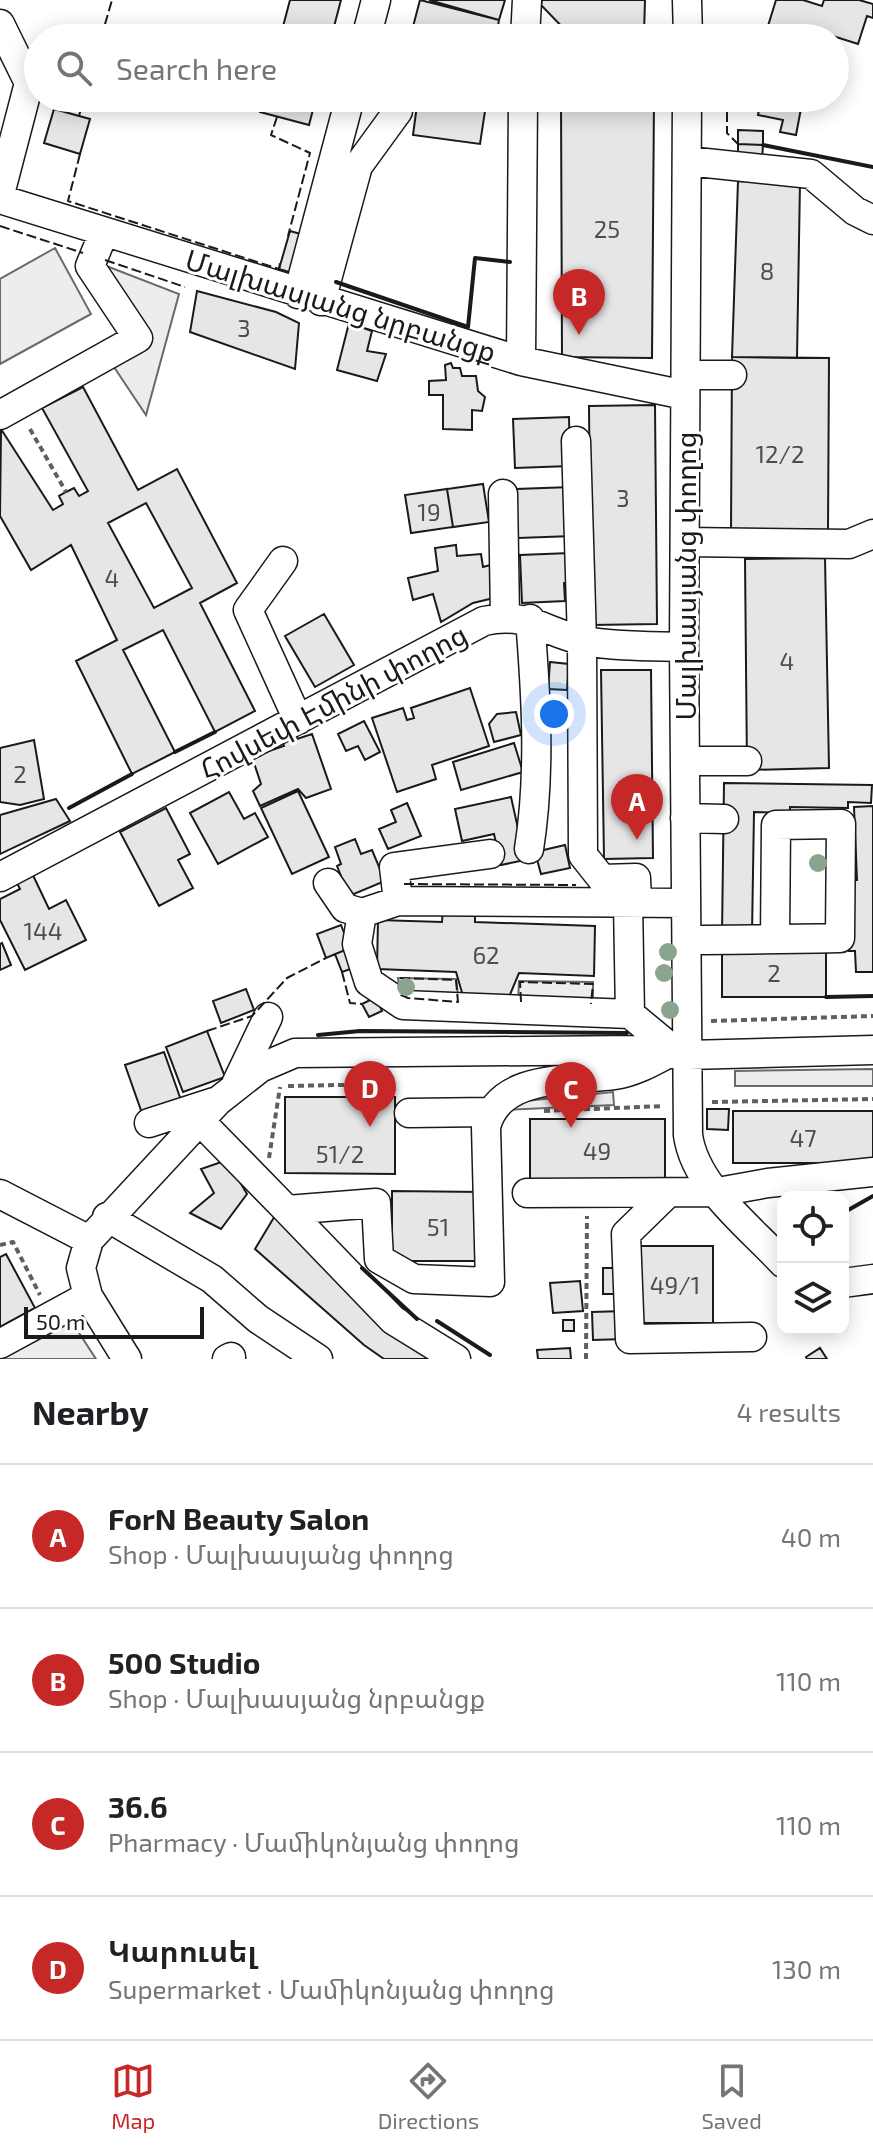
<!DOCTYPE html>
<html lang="en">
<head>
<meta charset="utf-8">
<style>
  :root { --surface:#fff; --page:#f2f2f2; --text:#202124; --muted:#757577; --line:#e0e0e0; --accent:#c62828 }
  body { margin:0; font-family:"Exo 2","Noto Sans Armenian",sans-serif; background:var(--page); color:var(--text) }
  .controls { position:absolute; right:24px; bottom:24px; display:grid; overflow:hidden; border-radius:16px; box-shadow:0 4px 20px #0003 }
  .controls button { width:72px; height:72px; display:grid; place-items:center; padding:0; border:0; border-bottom:2px solid var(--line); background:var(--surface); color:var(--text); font:40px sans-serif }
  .scale { position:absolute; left:24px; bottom:20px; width:180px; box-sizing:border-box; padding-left:8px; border:4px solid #1a1a1a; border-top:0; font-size:22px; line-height:28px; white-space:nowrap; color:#1a1a1a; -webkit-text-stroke:6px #fff; paint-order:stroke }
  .you { position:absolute; left:554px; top:714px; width:28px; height:28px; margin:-20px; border:6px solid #fff; border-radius:50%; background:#1a73e8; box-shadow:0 0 0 12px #1a73e833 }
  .badge { display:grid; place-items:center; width:52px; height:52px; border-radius:50%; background:var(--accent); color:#fff; font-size:26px; font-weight:700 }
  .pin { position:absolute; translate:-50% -66px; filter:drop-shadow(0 2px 4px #0008) }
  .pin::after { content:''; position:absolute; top:42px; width:28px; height:24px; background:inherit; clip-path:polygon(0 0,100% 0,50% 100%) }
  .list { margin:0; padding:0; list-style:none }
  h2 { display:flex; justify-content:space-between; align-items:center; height:104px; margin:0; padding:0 32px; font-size:34px }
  h2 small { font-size:26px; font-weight:400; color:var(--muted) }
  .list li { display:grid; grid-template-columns:52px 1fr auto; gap:24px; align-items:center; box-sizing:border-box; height:144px; padding:0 32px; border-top:2px solid var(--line) }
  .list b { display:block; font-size:30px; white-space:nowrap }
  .list p { margin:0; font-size:26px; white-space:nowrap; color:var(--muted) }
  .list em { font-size:26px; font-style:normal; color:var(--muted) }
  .icon { flex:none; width:44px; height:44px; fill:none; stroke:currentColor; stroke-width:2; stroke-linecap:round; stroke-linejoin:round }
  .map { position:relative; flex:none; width:873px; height:1359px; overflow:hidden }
  .search { position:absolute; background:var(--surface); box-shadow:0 4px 20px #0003; left:24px; right:24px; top:24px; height:88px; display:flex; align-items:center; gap:20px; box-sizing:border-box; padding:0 28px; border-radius:44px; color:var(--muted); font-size:30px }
  .sheet { height:680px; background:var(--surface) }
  nav { display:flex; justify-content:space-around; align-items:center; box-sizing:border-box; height:112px; border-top:2px solid var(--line); background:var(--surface); font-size:22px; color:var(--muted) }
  nav a { display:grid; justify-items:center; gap:4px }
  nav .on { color:var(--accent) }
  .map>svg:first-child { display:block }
  .built { fill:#ededed; stroke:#6a6a6a; stroke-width:2 }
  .building { fill:#e6e6e6; stroke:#1a1a1a; stroke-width:2; fill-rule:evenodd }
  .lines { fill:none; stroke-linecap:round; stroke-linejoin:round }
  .minor-casing { stroke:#1a1a1a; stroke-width:31 }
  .path { stroke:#5f5f5f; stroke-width:4; stroke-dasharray:6 4; stroke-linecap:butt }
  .minor { stroke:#fff; stroke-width:28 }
  .fence { stroke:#1a1a1a; stroke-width:2; stroke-dasharray:10 4; stroke-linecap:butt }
  .wall { stroke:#1a1a1a; stroke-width:4 }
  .tree { fill:#8aa48f }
  .labels { text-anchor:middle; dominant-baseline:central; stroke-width:6; stroke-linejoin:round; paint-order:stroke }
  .number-label { font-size:24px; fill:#4d4d4d }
  .street-label { font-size:28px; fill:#1a1a1a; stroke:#fff }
</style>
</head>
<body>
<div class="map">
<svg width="873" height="1359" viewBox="0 0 873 1359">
  <rect width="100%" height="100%" fill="#fff"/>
  <!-- built -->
  <path class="built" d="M55 248 91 314 0 364V279Z
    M109 267 179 294 146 415 106 355 127 346 96 293Z
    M398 978 456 979 459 1002 400 996Z
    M519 981 593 982V1005L586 998 518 1002Z
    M873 1069V1086H735V1071Z
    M613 1092 614 1105 504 1110 515 1102Z
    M72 1322 96 1359H1Z"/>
  <!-- building -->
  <path class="building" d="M290 0H341L331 38H280Z
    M420 0 499 20 496 38H410Z
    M429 0H505L499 20Z
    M542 0H645L644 34H569L541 5Z
    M776 0H803L822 6 824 0H859L873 4V18L867 16 858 44 833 36 799 38 768 26Z
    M561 34H654V38H561Z
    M263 98H316L309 125 260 112Z
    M487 98 480 144 413 135 417 105 394 99Z
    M561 98H654L652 358 562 357Z
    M757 98H803L796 135 780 132 783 120 758 115 761 99Z
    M54 109 90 119 80 154 44 143Z
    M738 130 763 131V145L738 144Z
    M738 144 763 145 762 160 738 159Z
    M738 181 800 183 797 358 732 357Z
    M290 231 308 236 296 274 279 269Z
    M197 291 276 312 299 323 295 369 190 332Z
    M349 323 372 331 367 351 386 354 377 381 337 370Z
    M732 357 829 358 828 532 731 531Z
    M451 363 453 368H460L462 376H476L478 391 485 397 482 411 472 410V430L443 429V395H429V381L446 380 445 365Z
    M83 387 138 490 177 469 237 583 200 603 255 711 215 732 163 630 123 650 175 752 132 774 76 661 117 640 71 545 31 570 0 516 1 429 53 510 63 504 59 496 66 492 74 488 79 496 88 491 42 408ZM146 503 192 588 154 608 108 523Z
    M655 405 657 624 591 625 589 406Z
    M569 417 570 466 515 468 513 419Z
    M483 484 489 522 453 527 447 489Z
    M571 487 573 536 518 538 516 489Z
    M447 489 453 527 411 533 405 495Z
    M456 545 457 556 481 554 483 567 494 564 498 597 473 603 441 622 433 594 413 600 408 578 438 571 435 548Z
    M570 553 571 582 564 583 565 601 522 603 520 555Z
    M825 558 829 768 747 770 745 559Z
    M324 614 354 665 315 687 285 636Z
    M550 662 569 664 567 690 548 689Z
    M601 670H651L653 858 604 859Z
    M470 688 489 746 432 765 436 779 397 792 372 718 403 708 407 720 414 718 411 708Z
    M516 712 521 735 494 742 489 724 497 714Z
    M364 721 380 752 365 760 358 746 346 751 338 734Z
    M295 732 297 739 312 734 331 789 306 798 298 789 260 806 253 791 261 784 252 757 284 746 280 737Z
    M34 740 44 799 20 805 0 802V748Z
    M514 743 523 772 461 790 453 762Z
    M724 783 872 785 871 803 848 802V808L790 807V813L754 812 752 934H722Z
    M298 791 329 857 292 874 261 808Z
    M229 792 244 819 255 813 268 837 218 864 190 813Z
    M511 797 525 860 501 865 494 834 462 841 455 809Z
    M56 799 70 821 0 854V815Z
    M407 803 421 836 388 849 379 829 396 822 391 810Z
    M873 806V972H856L855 951H849L847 880H857L854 807Z
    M166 808 190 854 178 860 193 888 159 906 120 832Z
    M355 839 361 854 372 850 385 881 349 896 337 866 341 864 335 847Z
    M565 845 570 868 541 874 535 852Z
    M31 871 49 909 66 900 86 940 25 970 0 920V899L20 889 15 879Z
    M443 908 475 909V922L595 926 594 976 519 973 509 997 463 996 456 972 377 969 378 920 442 922Z
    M341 925 350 948 326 958 317 934Z
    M2 943 11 965 0 970V944Z
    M722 946H826V997H722Z
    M348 949 356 967 342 972 335 954Z
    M246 989 254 1010 221 1023 213 1001Z
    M376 997 382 1011 369 1017 362 1004Z
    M207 1031 225 1077 183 1092 166 1047Z
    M164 1052 182 1103 143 1116 125 1065Z
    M285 1097H395V1174L285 1173Z
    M707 1109H729L728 1130 707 1129Z
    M733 1111H873V1163H733Z
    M530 1119H665V1180H530Z
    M227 1160 247 1194 221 1229 190 1213 214 1193 201 1169Z
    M392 1191 484 1192V1261H392Z
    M276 1214 436 1359H384L364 1345 255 1249Z
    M637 1246H713V1323H637Z
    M6 1254 35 1308 0 1327V1257Z
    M603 1268H622L623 1294H603Z
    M580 1281 583 1311 553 1313 550 1283Z
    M624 1311V1339L593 1340 592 1312Z
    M563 1320H574V1331H563Z
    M570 1348 571 1359H538L537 1350Z
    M820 1348 827 1359H807L806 1357Z"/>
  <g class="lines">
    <!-- minor casing -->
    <g class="minor-casing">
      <path id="minor" d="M687 0 688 38
        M0 24 29 83 0 194
        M366 38 376 0
        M525 38 527 0
        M687 98 684 647 688 1135C695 1186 749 1226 783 1263
        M687 161 811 174 855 211 873 220
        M0 199 521 361 685 395
        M298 294 350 98
        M321 301 358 166 398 111
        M521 361 523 98
        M686 375H732
        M0 415 138 338 90 266 104 232
        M576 441 582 641 583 855 602 879 636 878 637 903
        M503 494 505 617
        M685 542 849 544 873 534
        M283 561 248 610 298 720
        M685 761H747
        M685 818 724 819
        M529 849C541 774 536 694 530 619
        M0 877 484 621C528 611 545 633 585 641 617 647 652 646 684 647
        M328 883 345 908 362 913
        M398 901 394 867 490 854
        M628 903 630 1014 665 1043
        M687 940C738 940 789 939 840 938L841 824 776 825 775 939
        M630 1014 403 1005 369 982 357 944 362 913 398 901 686 903
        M236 1084 268 1017
        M409 1113 490 1112
        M199 1120 287 1210 376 1203 379 1259 414 1279 490 1282 486 1127C499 1073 572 1081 615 1075 634 1072 650 1063 667 1054
        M149 1123 214 1102
        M527 1193 718 1192 768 1183 873 1172
        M0 1194 89 1240
        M667 1194 626 1234 630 1339 752 1337
        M287 1210 393 1320 456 1359
        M107 1217 212 1279 258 1319 318 1359
        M843 1283 873 1279
        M0 1344 88 1296
        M127 1359 88 1296 81 1268 89 1240 218 1101 260 1068 295 1053 636 1050 688 1055 873 1050
        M227 1359 231 1357"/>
    </g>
    <!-- path -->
    <path class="path" d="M30 429 66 492
      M711 1021 873 1016
      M288 1086 390 1084 395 1091
      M712 1102 873 1099
      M544 1111 663 1106
      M269 1158 280 1087
      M0 1245 13 1242 40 1295
      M586 1359 587 1216"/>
    <!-- minor -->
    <use href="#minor" class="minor"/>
    <!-- fence -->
    <path class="fence" d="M101 38 112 0
      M727 98V133L738 144
      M79 116 84 98
      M277 117 271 135 310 153 288 236
      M80 154 68 201 279 269 280 263
      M0 226 83 253
      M105 260 185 287
      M404 884 576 885
      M342 972 350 1003 362 1004
      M400 978 456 980 458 1002 408 998 401 995Z
      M521 1002 520 982 593 984 591 1004
      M207 1031 252 1016 287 978 326 958"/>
    <!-- wall -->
    <path class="wall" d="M763 145 873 167
      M336 282 468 327 475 258 510 262
      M175 752 215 732
      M69 808 132 774
      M826 997 873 996
      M318 1035 360 1031 627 1033
      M843 1213 873 1196
      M362 1268 417 1319
      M437 1321 490 1355"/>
  </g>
  <!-- trees -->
  <g class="tree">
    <circle cx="818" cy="863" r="9"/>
    <circle cx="668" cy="952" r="9"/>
    <circle cx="664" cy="973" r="9"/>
    <circle cx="406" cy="987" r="9"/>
    <circle cx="670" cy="1010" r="9"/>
  </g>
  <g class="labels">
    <!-- number labels -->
    <g class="number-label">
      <text x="607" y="228">25</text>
      <text x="767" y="270">8</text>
      <text x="244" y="327">3</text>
      <text x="780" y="453">12/2</text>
      <text x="623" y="497">3</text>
      <text x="429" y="511">19</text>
      <text x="112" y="577">4</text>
      <text x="787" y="660">4</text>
      <text x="20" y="773">2</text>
      <text x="43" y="930">144</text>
      <text x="486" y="954">62</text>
      <text x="774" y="972">2</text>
      <text x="803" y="1137">47</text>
      <text x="597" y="1150">49</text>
      <text x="340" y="1153">51/2</text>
      <text x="438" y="1226">51</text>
      <text x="675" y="1284">49/1</text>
    </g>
    <!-- street labels -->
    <g class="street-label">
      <text transform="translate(341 305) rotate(17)">Մալխասյանց նրբանցք</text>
      <text transform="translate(685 576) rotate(-90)">Մալխասյանց փողոց</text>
      <text transform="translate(333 701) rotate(-28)">Հովսեփ Էմինի փողոց</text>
    </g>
  </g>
</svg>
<div class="controls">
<button><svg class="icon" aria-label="locate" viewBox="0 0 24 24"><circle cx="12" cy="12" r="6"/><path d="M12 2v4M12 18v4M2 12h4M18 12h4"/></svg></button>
<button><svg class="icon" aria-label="layers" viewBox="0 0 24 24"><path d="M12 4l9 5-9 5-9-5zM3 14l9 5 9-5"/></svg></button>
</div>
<div class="scale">50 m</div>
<div class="you"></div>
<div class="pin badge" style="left:637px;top:840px">A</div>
<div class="pin badge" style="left:579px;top:335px">B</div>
<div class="pin badge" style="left:571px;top:1128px">C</div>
<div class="pin badge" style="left:370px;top:1127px">D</div>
<div class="search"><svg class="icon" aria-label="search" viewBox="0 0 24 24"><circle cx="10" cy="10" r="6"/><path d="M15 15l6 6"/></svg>Search here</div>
</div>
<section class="sheet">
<h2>Nearby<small>4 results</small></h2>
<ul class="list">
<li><span class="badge">A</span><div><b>ForN Beauty Salon</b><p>Shop · Մալխասյանց փողոց</p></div><em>40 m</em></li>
<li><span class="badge">B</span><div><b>500 Studio</b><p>Shop · Մալխասյանց նրբանցք</p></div><em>110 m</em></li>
<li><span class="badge">C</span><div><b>36.6</b><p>Pharmacy · Մամիկոնյանց փողոց</p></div><em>110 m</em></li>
<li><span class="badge">D</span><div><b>Կարուսել</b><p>Supermarket · Մամիկոնյանց փողոց</p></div><em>130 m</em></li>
</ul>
</section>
<nav>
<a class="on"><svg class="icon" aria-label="map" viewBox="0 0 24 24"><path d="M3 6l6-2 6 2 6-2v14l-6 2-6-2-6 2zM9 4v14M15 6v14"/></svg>Map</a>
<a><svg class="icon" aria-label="directions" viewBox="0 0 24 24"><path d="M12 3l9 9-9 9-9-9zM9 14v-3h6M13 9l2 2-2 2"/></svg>Directions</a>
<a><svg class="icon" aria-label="saved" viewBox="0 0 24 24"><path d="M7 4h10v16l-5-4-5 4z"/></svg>Saved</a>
</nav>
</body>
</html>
